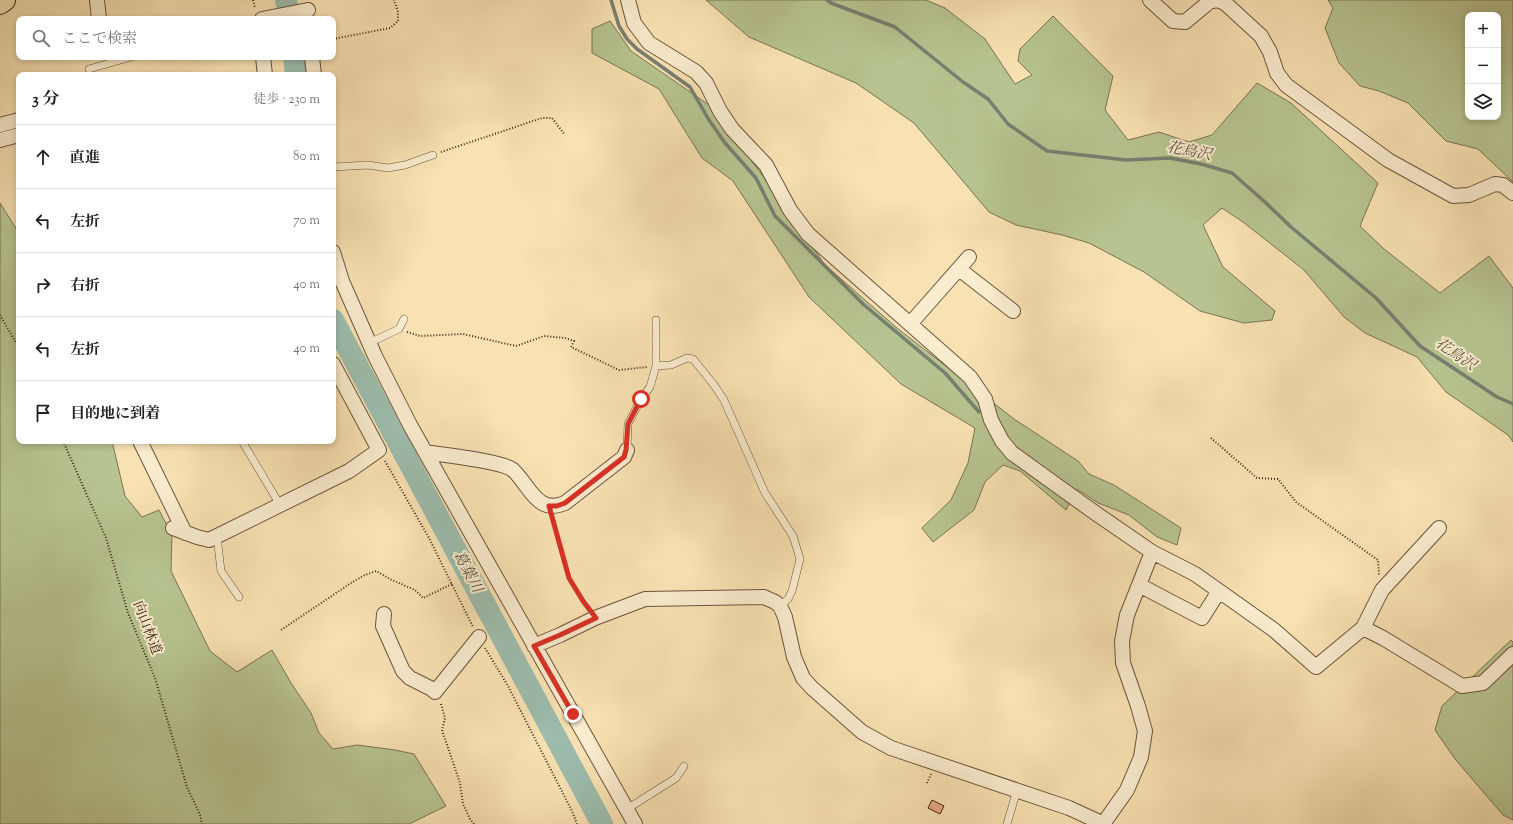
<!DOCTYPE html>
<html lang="ja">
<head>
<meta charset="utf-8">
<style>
  :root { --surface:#fff; --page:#f6f6f6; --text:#222; --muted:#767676; --line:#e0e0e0 }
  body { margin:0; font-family:"Sorts Mill Goudy","Noto Serif JP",serif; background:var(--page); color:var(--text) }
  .controls { position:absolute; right:12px; top:12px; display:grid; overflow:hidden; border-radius:8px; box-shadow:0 2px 6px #0003 }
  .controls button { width:36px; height:36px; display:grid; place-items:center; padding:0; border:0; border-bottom:1px solid var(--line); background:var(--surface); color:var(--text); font:20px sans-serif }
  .stop { position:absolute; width:12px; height:12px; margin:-9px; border:3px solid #d93025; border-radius:50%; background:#fff }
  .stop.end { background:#d93025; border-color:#fff; box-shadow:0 1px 4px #0008 }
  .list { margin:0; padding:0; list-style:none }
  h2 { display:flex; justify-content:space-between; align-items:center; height:52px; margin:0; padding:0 16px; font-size:17px }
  h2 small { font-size:13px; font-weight:400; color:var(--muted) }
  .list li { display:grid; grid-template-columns:26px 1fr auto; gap:12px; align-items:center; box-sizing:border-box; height:64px; padding:0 16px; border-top:1px solid var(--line) }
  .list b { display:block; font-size:15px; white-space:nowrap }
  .list em { font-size:13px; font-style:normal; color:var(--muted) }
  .icon { flex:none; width:22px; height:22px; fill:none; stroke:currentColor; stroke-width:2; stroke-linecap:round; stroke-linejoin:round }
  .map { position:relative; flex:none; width:1513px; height:824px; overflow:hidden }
  .search { position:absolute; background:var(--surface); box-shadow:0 2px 6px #0003; left:16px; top:16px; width:320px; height:44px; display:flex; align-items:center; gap:10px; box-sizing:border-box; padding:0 14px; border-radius:8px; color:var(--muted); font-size:15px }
  .panel { position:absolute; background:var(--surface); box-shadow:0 2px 6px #0003; left:16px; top:72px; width:320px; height:372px; border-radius:8px }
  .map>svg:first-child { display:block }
  .green { fill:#b7c491; stroke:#7b7453; fill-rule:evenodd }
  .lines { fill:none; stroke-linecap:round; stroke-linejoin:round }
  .stream { stroke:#778071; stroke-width:3.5 }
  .river { stroke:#9dbdae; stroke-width:22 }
  .building { fill:#eba788; stroke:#3f2415 }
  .lane-casing { stroke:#6d543c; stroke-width:8 }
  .street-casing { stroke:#6d543c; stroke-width:16 }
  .highway-casing { stroke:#3f2415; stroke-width:24 }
  .path { stroke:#3f2415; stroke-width:2; stroke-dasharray:1 2; stroke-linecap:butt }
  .lane { stroke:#faecce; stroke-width:7 }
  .street { stroke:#faecce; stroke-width:14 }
  .highway { stroke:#f8e2b3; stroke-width:22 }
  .route { stroke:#d93025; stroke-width:5 }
  .labels { text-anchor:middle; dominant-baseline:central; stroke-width:4; stroke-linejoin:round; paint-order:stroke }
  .street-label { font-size:14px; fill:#3f2415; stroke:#faecce }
  .water-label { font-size:15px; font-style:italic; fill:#5b5243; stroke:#faecce }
</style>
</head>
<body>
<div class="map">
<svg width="1513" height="824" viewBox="0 0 1513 824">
  <rect width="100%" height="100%" fill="#f8e2b3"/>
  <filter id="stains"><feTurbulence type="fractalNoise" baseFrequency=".005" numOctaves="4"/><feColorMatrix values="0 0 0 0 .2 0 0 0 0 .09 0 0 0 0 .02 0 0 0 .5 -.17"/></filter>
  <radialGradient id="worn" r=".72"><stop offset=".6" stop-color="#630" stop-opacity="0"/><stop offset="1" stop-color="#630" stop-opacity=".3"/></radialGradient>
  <!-- green -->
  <path class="green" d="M706 0H926L945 8 985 39 1015 84 1032 75 1018 61 1020 49 1053 16 1113 76 1105 110 1128 140 1159 132 1189 142 1212 135 1257 83 1291 103 1378 183 1360 226 1384 249 1440 293 1489 256 1513 288V442L1508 435 1446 392 1417 357 1365 333 1344 317 1304 270 1243 222 1222 208 1203 225 1223 267 1275 311 1272 320 1244 323 1200 311 1144 272 1089 243 1062 235 1016 225 989 212 914 123 856 83 749 37Z
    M1328 0H1513V182L1478 149 1446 141 1408 103 1379 91 1360 86 1339 63 1325 28 1333 8ZM1468 15H1498V117H1468Z
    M610 21 631 51 709 105 760 172 825 265 897 328 1014 419 1078 461 1089 474 1114 485 1181 528 1177 545 1157 537 1129 515 1098 503 1077 489 1066 510 1020 471 1003 465 985 482 974 510 933 542 922 528 951 500 968 463 975 428 901 384 809 297 733 181 702 158 659 89 592 53V29Z
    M0 203 19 233V441H112L125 496 142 517 159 510 172 535 171 571 210 651 237 672 272 650 291 683 311 713 319 733 333 749 357 745 395 750 414 754 446 806 409 824H0Z
    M1511 640 1513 642V820L1503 815 1455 759 1435 730 1442 706Z"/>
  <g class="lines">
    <!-- stream -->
    <path class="stream" d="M611 0 619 26 627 39 637 49 690 87 709 120 725 143 756 178 775 216 863 304 945 373 979 412
      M827 0 831 3 895 27 963 82 988 99 1008 124 1047 151 1126 160 1170 158 1201 164 1232 173 1265 202 1291 227 1376 298 1420 346 1497 397 1513 404"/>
    <!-- river -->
    <path class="river" d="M286 0 290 19
      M294 57 296 75
      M333 320 602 824"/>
  </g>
  <!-- building -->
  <path class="building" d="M932 800 944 806 940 814 928 808Z"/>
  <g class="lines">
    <!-- lane casing -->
    <g class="lane-casing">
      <path id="lane" d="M89 69 131 57
        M333 167 368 165 388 168 405 165 433 155
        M369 343 399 329 404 319
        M656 366 671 365 687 358 693 359 714 385 724 400 765 493 793 536 800 559 792 591 788 599 780 606
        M242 441 280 505
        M627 450 628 424 641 399 650 387 656 366V320
        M217 536 221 571 239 597
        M627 809 676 778 684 766
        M1007 824 1017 790"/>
    </g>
    <!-- street casing -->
    <g class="street-casing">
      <path id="street" d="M97 0 99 19
        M628 0 634 23 649 43 696 72 706 83 720 111 732 129 766 165 790 210 808 234 970 377 985 399 991 420 1002 441 1012 453 1091 510 1152 552 1195 574 1219 591 1274 630 1316 667 1363 628 1383 638 1462 686 1483 683 1513 654
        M1150 0 1173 21 1185 22 1209 2 1217 0 1225 3 1261 36 1270 52 1277 73 1286 85 1388 160 1453 196 1469 195 1495 184 1503 185 1513 193
        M262 19 308 10
        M263 57 265 75
        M312 57 314 75
        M0 125 19 120
        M0 140 19 135
        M333 252 342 281 375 356 410 425 635 824
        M959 269 1013 311
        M910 324 969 257
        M140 441 185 533
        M425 452C442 455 502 461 513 470 530 486 537 515 565 503L624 457 627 450
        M173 528 197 537 209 540 349 471 379 450 333 364
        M1139 585 1202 618 1219 591
        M384 614 383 626 403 671 410 678 432 689 435 692 479 637
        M1363 628 1382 590 1439 528
        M534 646 560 635 595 618 645 599 764 597 775 602 780 606 785 617 794 657 803 678 812 688 862 732 891 748 1069 808 1104 824
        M1103 824 1127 790 1141 757 1145 731 1138 706 1123 663 1122 641 1127 615 1152 552"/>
    </g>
    <!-- highway casing -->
    <g class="highway-casing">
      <path id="highway" d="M0 3 4 0"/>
    </g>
    <!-- path -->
    <path class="path" d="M253 0 255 8
      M333 39 390 28 398 21V12L394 0
      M441 152 542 118H552L565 135
      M0 315 19 348
      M407 332 420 336 463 334 516 346 544 336 565 338 574 341 571 347 619 370 647 367
      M1211 438 1257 478 1278 479 1296 502 1378 560 1379 575
      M63 441 106 538 128 613 155 678 187 787 200 815 202 824
      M385 461 429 538 473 627
      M552 517 569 578 588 607
      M281 630 351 583 365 575 376 571 392 580 415 590 423 598 452 584
      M485 648 508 686 572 811 577 824
      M441 704 445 718 442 730 460 783 463 804 470 819 474 824
      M927 783 931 774"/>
    <!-- lane -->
    <use href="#lane" class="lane"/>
    <!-- street -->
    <use href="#street" class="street"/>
    <!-- highway -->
    <use href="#highway" class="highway"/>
  </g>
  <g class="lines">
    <!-- route -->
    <path class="route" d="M573 714 534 646 560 635 596 618 583 601 569 578 549 506H557L565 503 624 457 626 450 628 424 641 399"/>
  </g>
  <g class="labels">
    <!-- street labels -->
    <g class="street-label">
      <text transform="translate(146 628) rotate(69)">向山林道</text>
    </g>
    <!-- water labels -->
    <g class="water-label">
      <text transform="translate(1189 152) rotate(11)">花鳥沢</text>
      <text transform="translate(1455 355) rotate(34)">花鳥沢</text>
      <text transform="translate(467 572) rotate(62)">葛葉川</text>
    </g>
  </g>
  <rect width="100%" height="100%" filter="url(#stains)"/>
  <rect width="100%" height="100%" fill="url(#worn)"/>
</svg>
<div class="controls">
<button>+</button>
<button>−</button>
<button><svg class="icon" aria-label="layers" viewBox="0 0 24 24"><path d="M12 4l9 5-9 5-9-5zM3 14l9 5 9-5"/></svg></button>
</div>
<div class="stop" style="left:641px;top:399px"></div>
<div class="stop end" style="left:573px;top:714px"></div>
<div class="search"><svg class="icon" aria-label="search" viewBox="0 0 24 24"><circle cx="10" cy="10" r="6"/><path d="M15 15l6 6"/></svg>ここで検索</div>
<section class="panel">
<h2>3 分<small>徒歩 · 230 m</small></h2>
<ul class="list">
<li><svg class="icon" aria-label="ahead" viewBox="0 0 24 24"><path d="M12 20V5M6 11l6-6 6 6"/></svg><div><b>直進</b></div><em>80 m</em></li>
<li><svg class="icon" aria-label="left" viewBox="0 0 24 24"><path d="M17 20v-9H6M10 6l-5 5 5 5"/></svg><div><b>左折</b></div><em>70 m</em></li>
<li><svg class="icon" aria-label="right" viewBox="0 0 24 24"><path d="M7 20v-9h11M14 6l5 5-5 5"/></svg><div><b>右折</b></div><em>40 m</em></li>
<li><svg class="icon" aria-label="left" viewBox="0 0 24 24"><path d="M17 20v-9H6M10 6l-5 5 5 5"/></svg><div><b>左折</b></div><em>40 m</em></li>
<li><svg class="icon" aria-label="arrive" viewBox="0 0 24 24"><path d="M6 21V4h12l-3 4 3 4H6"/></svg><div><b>目的地に到着</b></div></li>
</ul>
</section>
</div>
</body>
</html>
